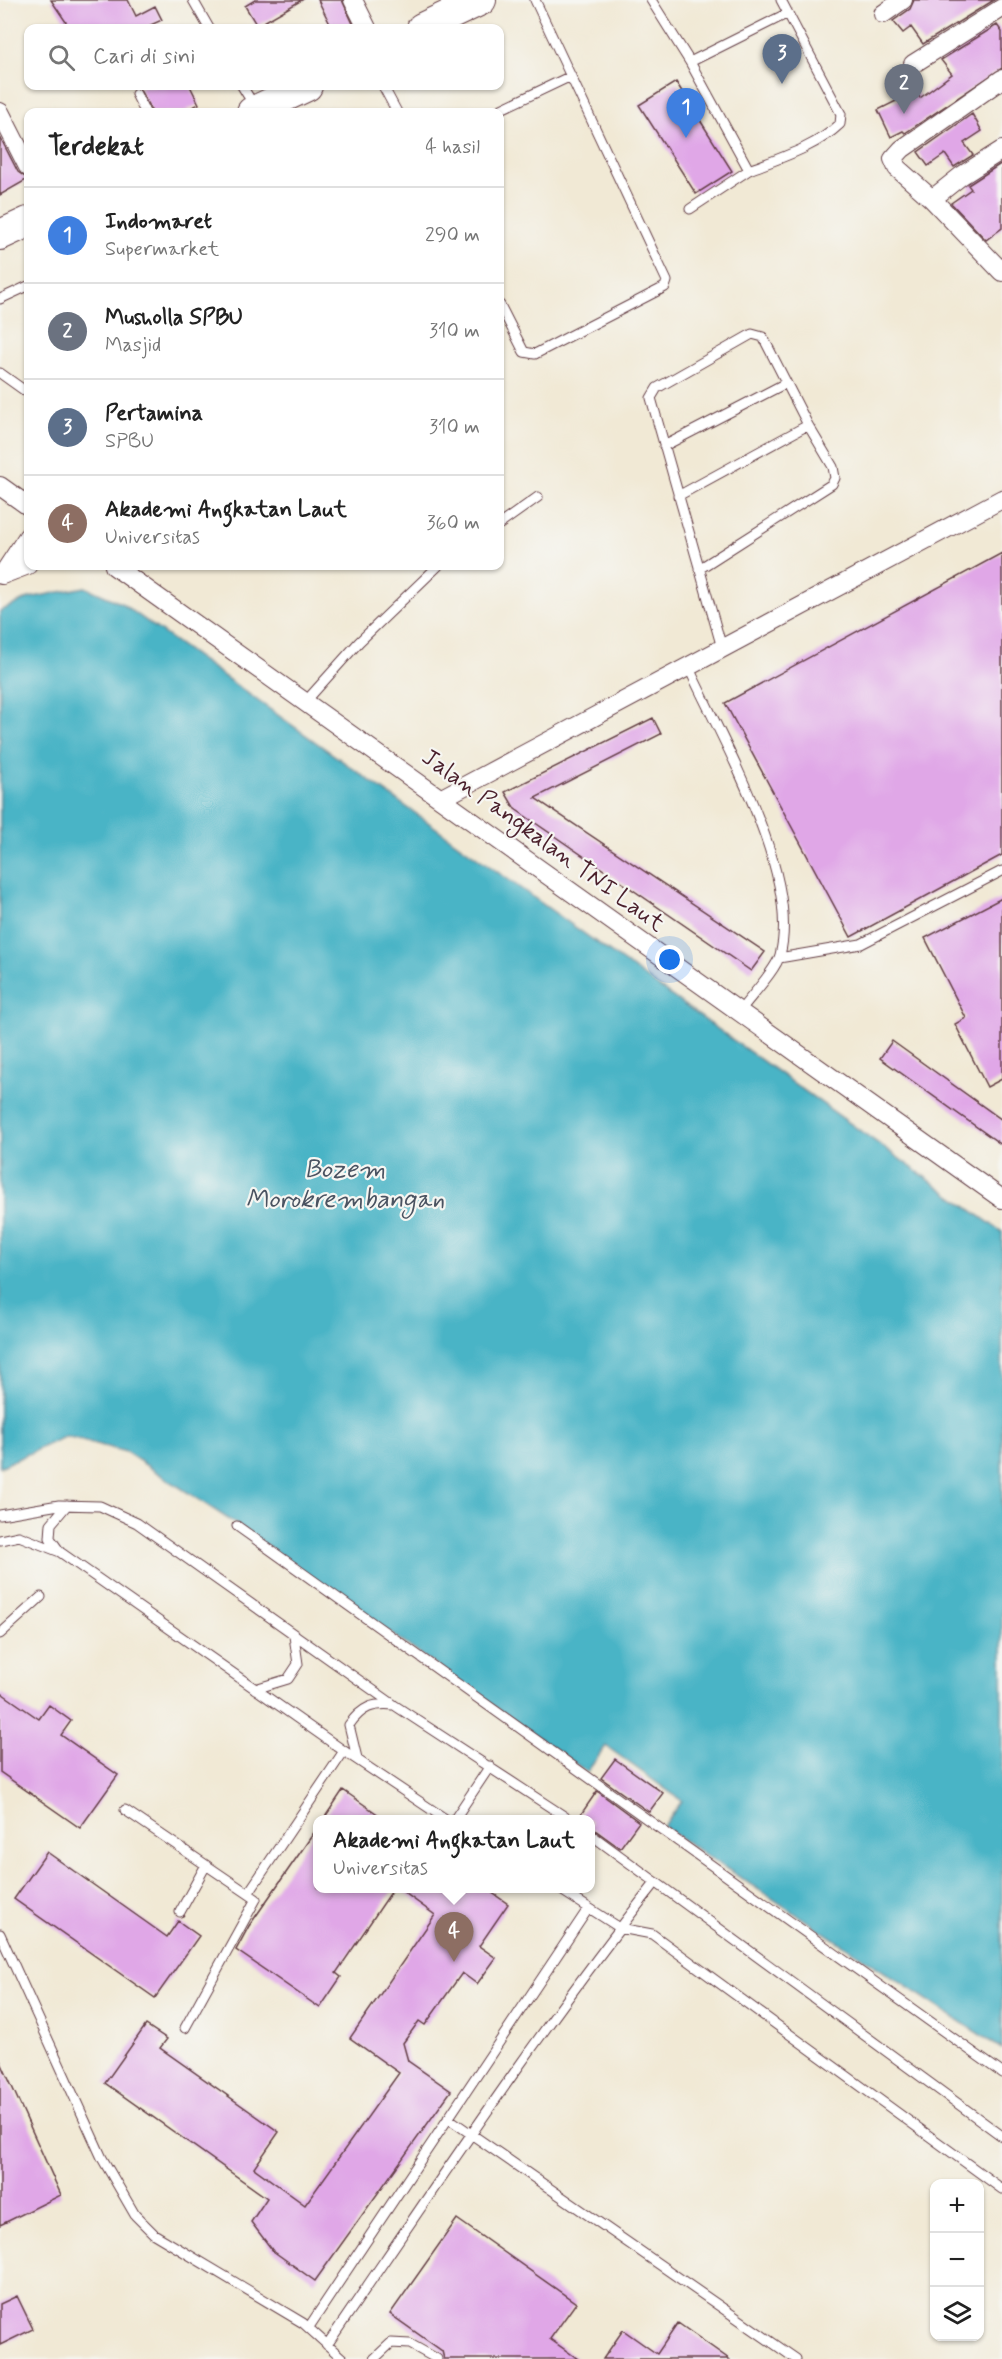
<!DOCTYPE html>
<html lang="id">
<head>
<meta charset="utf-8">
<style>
  :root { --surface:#fff; --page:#f2f2f2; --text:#222; --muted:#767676; --line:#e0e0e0; --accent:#d93025 }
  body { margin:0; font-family:Mynerve,sans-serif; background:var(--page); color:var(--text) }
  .controls { position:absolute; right:18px; bottom:18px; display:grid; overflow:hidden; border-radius:12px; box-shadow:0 2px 4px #0004 }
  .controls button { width:54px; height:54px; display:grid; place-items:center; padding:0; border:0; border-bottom:2px solid var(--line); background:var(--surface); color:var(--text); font:30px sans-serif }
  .you { position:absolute; left:670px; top:960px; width:21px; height:21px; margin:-15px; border:4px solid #fff; border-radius:50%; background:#1a73e8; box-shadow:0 0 0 9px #1a73e833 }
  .badge { display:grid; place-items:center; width:39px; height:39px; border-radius:50%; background:var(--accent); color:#fff; font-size:20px; font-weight:700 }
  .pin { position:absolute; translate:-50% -50px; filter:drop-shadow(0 2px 3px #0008) }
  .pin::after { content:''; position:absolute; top:32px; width:21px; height:18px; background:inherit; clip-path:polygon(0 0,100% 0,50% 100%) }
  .popup { position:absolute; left:313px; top:1815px; width:282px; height:78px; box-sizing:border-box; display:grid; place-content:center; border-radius:12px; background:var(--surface); filter:drop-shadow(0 2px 4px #0005); font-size:20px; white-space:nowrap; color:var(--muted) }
  .popup b { font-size:22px; color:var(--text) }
  .popup::after { content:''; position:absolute; left:50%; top:100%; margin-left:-12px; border:12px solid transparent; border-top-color:var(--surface) }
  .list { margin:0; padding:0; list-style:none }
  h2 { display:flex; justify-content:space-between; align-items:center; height:78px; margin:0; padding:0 24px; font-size:26px }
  h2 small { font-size:20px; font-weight:400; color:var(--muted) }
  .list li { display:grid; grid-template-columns:39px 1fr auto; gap:18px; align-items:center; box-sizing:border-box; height:96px; padding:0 24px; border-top:2px solid var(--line) }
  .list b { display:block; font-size:22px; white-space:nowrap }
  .list p { margin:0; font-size:20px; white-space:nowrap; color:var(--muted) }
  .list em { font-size:20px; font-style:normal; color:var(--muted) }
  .icon { flex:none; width:33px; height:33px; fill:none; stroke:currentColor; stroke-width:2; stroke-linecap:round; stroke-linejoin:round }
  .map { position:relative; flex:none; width:1002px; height:2359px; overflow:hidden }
  .search { position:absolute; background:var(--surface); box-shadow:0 2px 4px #0004; left:24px; top:24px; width:480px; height:66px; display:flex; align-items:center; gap:15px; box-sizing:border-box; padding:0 21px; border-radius:12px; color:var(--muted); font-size:22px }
  .panel { position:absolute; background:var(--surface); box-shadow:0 2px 4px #0004; left:24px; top:108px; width:480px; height:462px; border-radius:12px }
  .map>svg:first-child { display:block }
  .water { fill:#49b4c6; stroke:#4a6a78; stroke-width:1.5 }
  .building { fill:#e0a7e7 }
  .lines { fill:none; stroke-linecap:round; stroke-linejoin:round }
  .service-casing { stroke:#633d44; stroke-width:11 }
  .minor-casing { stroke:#633d44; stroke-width:20 }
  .trunk-casing { stroke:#633d44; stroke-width:32 }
  .service { stroke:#fff; stroke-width:9 }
  .minor { stroke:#fff; stroke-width:18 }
  .trunk { stroke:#fff; stroke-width:30 }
  .labels { text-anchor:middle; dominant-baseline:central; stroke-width:4.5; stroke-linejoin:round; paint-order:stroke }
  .street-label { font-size:24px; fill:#4a1f2b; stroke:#f6f6f2 }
  .water-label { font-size:26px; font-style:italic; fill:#4a5361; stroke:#f6f6f2 }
</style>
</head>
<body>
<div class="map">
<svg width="1002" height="2359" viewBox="0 0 1002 2359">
  <rect width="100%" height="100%" fill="#f6f6f2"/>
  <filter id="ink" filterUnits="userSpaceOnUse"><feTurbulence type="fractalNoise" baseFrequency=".0167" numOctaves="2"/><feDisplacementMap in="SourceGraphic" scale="12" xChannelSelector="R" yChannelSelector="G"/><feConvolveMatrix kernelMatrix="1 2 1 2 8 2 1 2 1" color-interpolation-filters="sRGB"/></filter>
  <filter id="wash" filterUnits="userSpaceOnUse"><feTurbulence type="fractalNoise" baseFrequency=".008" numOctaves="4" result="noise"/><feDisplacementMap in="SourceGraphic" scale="24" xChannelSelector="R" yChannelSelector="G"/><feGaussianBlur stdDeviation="1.35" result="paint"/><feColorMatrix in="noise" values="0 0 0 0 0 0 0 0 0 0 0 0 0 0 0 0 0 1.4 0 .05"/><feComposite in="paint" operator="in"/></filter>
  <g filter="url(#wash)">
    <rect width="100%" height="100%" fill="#f1e9d5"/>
    <!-- water -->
    <path class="water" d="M85 587 121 603 1002 1232V2049L663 1827 682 1801 606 1746 587 1772 230 1520 126 1452 66 1436 0 1467V611L29 598Z"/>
    <g id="blocks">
      <!-- building -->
      <path class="building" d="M51 0H128L136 16 155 6 162 20 144 28H70Z
        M255 0H302L257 26 245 6Z
        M318 0H342L355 28H332Z
        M914 0H994L923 44 911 27 903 33 893 21 910 9Z
        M997 25 1002 32V68L905 133 903 131 891 137 878 110 916 91 920 98 952 74 941 60Z
        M676 82 732 171 696 194 639 105Z
        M144 86H190L199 104 183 112H152L139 88Z
        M972 114 982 131 964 143 973 155 954 167 945 154 928 166 918 152Z
        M0 137 18 172 28 179 0 195Z
        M1002 163V228L986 240 951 203 971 189 968 185Z
        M1002 553V855L851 937 725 703Z
        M653 718 661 734 535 798 765 952 751 971 515 809 505 792Z
        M1002 898V1079L987 1087 955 1024 966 1018 925 938Z
        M892 1041 1002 1120V1145L880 1058Z
        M0 1692 39 1719 49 1705 71 1721 61 1735 118 1775 80 1828 0 1772Z
        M615 1759 663 1793 649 1812 601 1778Z
        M343 1790 386 1820H323Z
        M597 1791 639 1822 620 1848 591 1827V1820H577Z
        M318 1827V1888H394L336 1973 341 1977 320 2008 236 1950 249 1926Z
        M47 1852 167 1937 178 1921 199 1936 155 1998 14 1899Z
        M398 1888H485L508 1904 479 1946 496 1958 477 1984 462 1973 425 2025 419 2021 403 2043 408 2061 451 2091 315 2281 273 2251 251 2222 267 2198 105 2083 146 2025 167 2039 160 2048 279 2132 254 2168 305 2205 399 2073 350 2038 435 1915Z
        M0 2060 61 2195 0 2225Z
        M457 2219 576 2303 550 2339 578 2359H444L442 2351 390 2314Z
        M17 2296 33 2329 0 2345V2304Z
        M678 2323 729 2359H603L623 2330 657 2354Z"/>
    </g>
  </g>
  <g filter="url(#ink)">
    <use href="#blocks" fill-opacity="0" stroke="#633d44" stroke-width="1.5"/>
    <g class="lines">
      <!-- service casing -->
      <g class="service-casing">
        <path id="service" d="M193 0 209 28
          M651 0 690 62 749 170 690 209
          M690 62 786 14
          M242 86 255 107
          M383 86 397 112
          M136 94 145 112
          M495 112 571 76
          M749 170C780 158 816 147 840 124L841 114 781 0
          M0 299 28 286
          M500 305 524 352 535 354 665 287 667 281 535 0
          M0 373 28 393
          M664 446 786 383
          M678 496 808 425
          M500 524 538 497
          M699 569 832 484 835 478 833 467 808 425 763 337 752 334 657 388 651 398 722 648
          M689 668C723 742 801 876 780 955 776 970 750 997 740 1011
          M306 701 359 642 438 566
          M779 958 861 944 1002 871
          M0 1515 59 1505 100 1506 137 1523 394 1705 570 1820
          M237 1526 1002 2073
          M0 1540 19 1536 60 1552 344 1751 447 1820
          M60 1552 50 1538 51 1524 67 1505
          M0 1634 41 1597
          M255 1689 288 1679 298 1664 294 1636
          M357 1758 349 1725C362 1707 372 1703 394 1705
          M125 1810 256 1899 185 2028
          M454 1820 490 1766
          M590 1834 1002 2136
          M558 1888 620 1928 652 1934 1002 2189
          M249 1892 344 1751
          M180 1912 206 1865
          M0 1934 102 2158 135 2215 154 2234 303 2323 343 2359
          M448 2118 796 2359
          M309 2327 588 1909
          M327 2345C434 2189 539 2030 656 1882
          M374 2359 391 2343 410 2344 437 2359"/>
      </g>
      <!-- minor casing -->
      <g class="minor-casing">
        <path id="minor" d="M353 0 367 28
          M883 14 903 0
          M913 64 1002 8
          M1002 79 902 149 893 159 897 168 932 199 1002 272
          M0 112 28 167
          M932 199 961 176 1002 150
          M0 486 28 506
          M114 566 1002 1199
          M3 574 28 536
          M2 575 28 565
          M442 798 1002 499"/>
      </g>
      <!-- trunk casing -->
      <g class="trunk-casing">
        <path id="trunk" d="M422 28 481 0
          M252 112 307 86
          M0 235 28 222"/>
      </g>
      <!-- service -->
      <use href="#service" class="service"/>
      <!-- minor -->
      <use href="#minor" class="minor"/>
      <!-- trunk -->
      <use href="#trunk" class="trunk"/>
    </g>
  </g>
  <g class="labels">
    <!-- street labels -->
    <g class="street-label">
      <text transform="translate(543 841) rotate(36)">Jalan Pangkalan TNI Laut</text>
    </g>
    <!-- water labels -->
    <g class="water-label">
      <text x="345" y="1170">Bozem<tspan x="345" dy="30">Morokrembangan</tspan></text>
    </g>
  </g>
</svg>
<div class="controls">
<button>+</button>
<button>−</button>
<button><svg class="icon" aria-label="layers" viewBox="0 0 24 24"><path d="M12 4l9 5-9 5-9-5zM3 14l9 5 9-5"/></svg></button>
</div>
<div class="you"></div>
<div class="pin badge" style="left:686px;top:138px;background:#3f7fe0">1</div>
<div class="pin badge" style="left:904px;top:114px;background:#6b7280">2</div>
<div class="pin badge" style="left:782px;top:84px;background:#5c6f8a">3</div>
<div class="pin badge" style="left:454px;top:1962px;background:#8d6e63">4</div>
<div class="popup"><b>Akademi Angkatan Laut</b>Universitas</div>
<div class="search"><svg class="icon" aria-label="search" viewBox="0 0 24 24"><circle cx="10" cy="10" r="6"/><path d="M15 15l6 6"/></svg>Cari di sini</div>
<section class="panel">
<h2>Terdekat<small>4 hasil</small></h2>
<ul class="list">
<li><span class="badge" style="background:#3f7fe0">1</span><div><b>Indomaret</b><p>Supermarket</p></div><em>290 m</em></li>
<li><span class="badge" style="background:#6b7280">2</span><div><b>Musholla SPBU</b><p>Masjid</p></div><em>310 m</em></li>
<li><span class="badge" style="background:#5c6f8a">3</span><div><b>Pertamina</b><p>SPBU</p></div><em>310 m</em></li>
<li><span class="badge" style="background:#8d6e63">4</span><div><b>Akademi Angkatan Laut</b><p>Universitas</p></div><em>360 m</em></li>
</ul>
</section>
</div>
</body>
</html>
